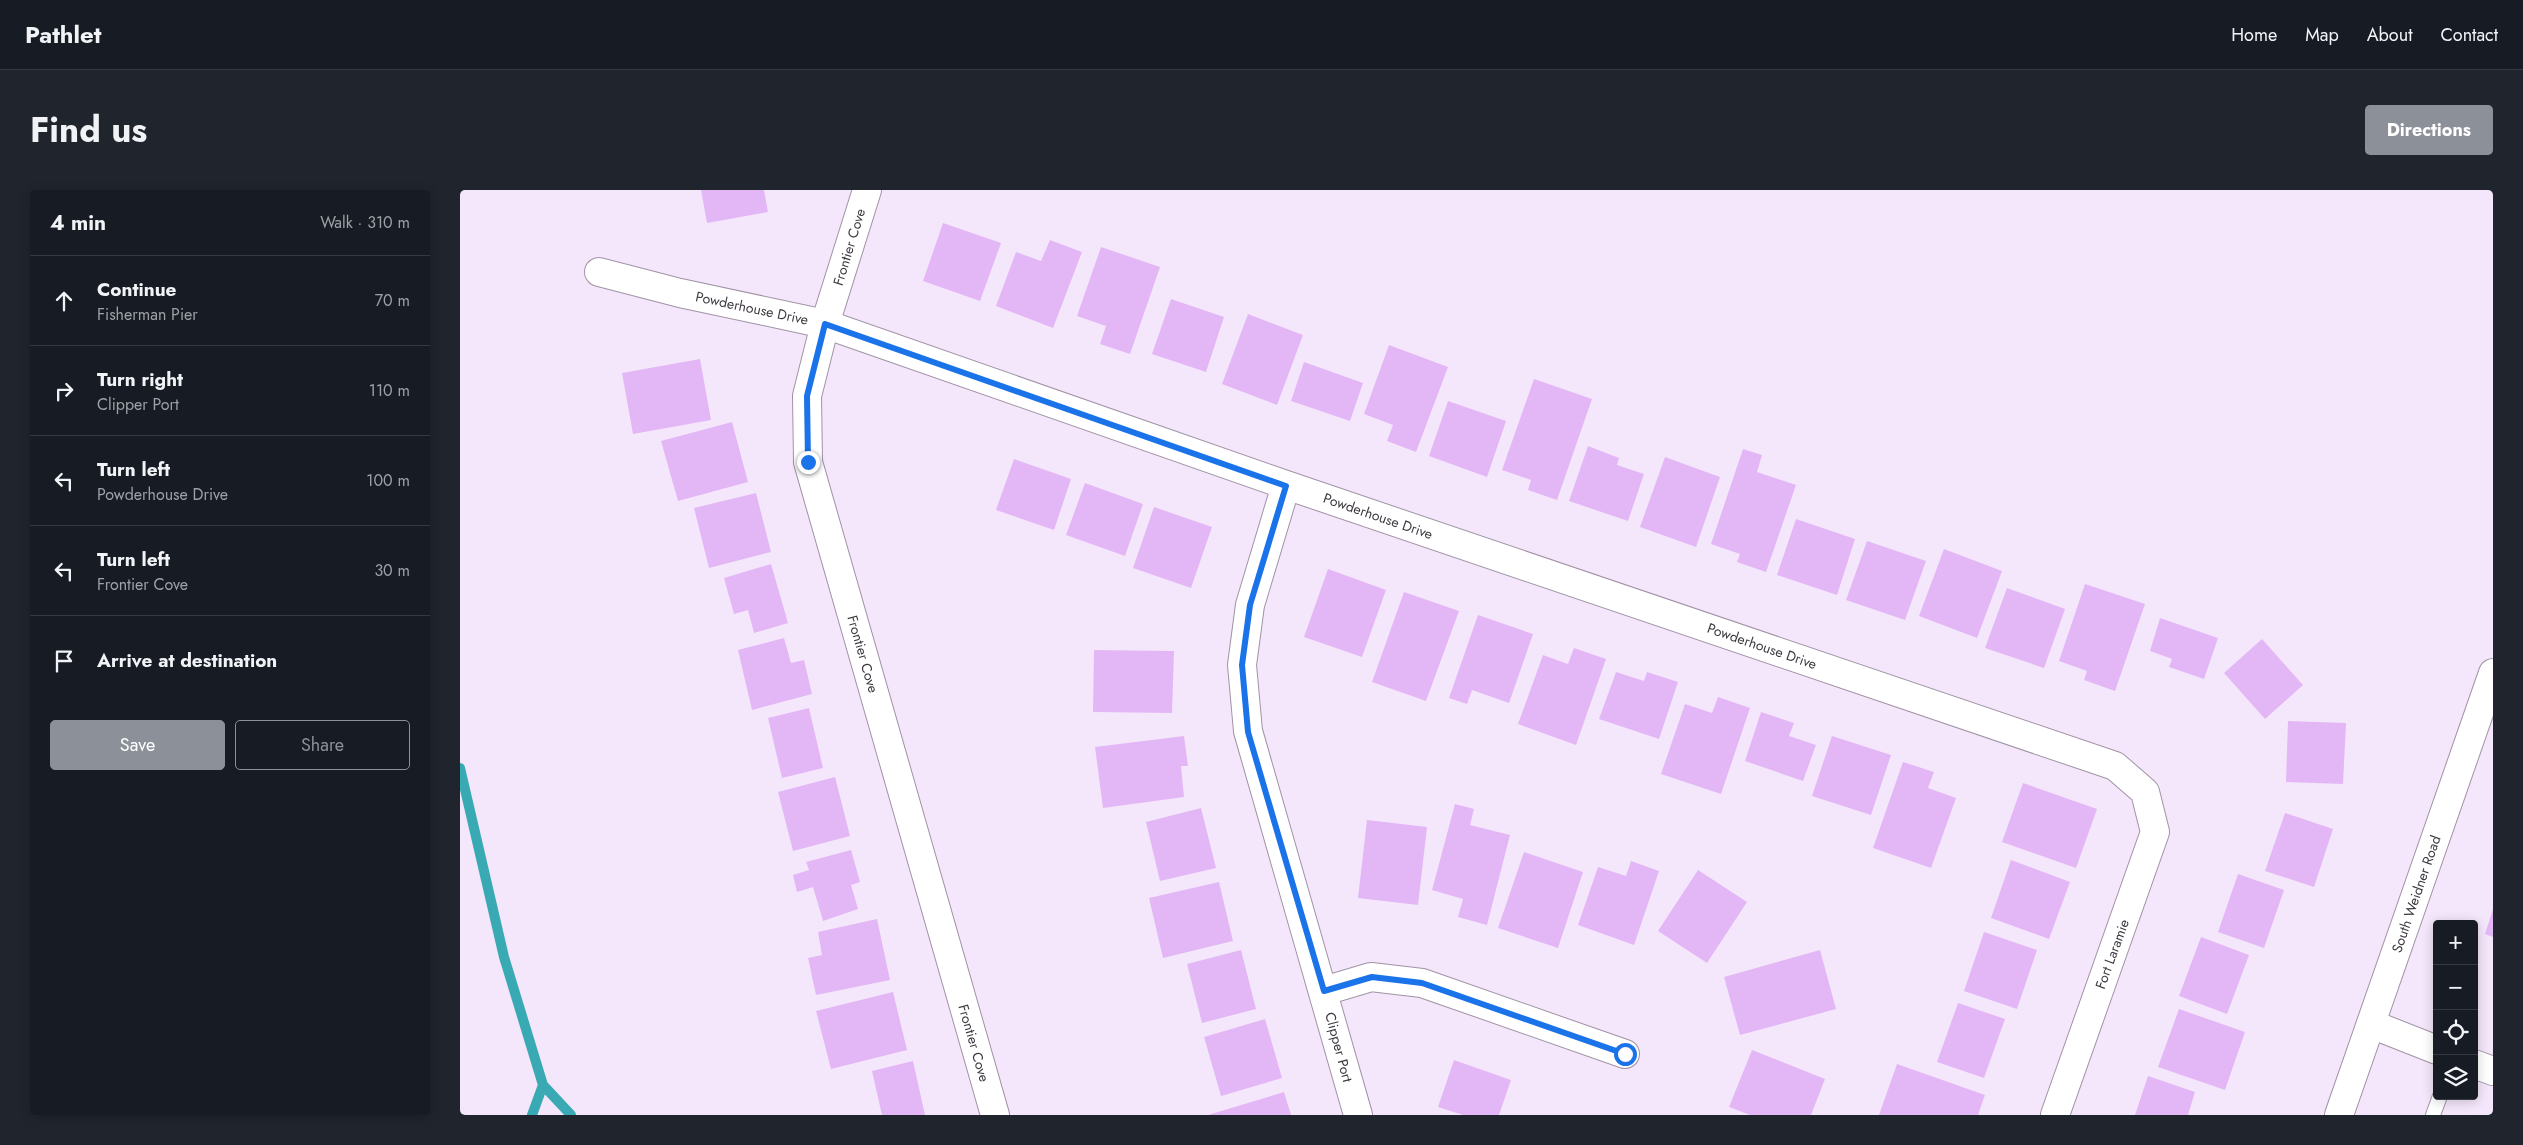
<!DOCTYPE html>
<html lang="en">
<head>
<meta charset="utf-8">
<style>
  :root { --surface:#171b24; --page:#20242c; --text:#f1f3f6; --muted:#9ea1a6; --line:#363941; --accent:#8c9099 }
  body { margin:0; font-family:Jost,sans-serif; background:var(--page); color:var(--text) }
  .controls { position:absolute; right:15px; bottom:15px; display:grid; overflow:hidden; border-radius:5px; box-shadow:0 2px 12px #0003 }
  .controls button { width:45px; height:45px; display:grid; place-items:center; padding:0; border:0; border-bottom:1px solid var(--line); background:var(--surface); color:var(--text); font:25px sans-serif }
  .stop { position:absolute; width:15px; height:15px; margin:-11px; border:4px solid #1a73e8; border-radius:50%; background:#fff }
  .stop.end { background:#1a73e8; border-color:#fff; box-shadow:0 1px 5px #0008 }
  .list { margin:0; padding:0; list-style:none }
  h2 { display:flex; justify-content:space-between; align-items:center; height:65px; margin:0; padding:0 20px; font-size:21px }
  h2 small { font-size:16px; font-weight:400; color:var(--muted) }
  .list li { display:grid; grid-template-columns:32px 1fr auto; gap:15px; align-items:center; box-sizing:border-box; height:90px; padding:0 20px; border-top:1px solid var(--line) }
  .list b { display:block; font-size:19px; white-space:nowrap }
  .list p { margin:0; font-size:16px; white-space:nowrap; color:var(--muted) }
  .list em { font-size:16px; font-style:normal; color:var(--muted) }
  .actions { display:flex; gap:10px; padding:15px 20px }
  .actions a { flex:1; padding:11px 0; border:1px solid var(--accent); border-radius:5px; text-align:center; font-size:18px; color:var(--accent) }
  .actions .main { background:var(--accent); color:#fff }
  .icon { flex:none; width:28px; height:28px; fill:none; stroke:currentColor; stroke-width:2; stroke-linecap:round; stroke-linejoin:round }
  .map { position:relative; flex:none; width:2033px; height:925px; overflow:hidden; border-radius:5px }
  header { display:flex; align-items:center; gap:30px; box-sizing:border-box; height:70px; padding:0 25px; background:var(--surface); border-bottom:1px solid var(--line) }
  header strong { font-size:24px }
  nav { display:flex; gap:28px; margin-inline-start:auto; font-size:18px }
  .intro { display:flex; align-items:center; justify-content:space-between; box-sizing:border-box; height:120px; padding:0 30px }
  h1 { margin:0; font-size:35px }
  .button { padding:12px 22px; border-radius:5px; background:var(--accent); color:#fff; font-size:18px; font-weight:700 }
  main { display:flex; gap:30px; padding:0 30px }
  aside { flex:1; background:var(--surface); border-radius:5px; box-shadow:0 2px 12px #0003 }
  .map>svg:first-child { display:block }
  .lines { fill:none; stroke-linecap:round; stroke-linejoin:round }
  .stream { stroke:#39a9b3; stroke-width:10 }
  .building { fill:#e3b7f6 }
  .service-casing { stroke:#a093a5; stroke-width:16 }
  .minor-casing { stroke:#a093a5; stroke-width:30 }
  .secondary-casing { stroke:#a093a5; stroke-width:30 }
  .service { stroke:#fff; stroke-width:14 }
  .minor { stroke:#fff; stroke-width:28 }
  .secondary { stroke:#fff; stroke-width:28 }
  .route { stroke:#1a73e8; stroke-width:6 }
  .labels { text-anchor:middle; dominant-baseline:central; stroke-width:4.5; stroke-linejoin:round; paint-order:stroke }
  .street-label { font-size:14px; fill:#3e3941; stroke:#fff }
</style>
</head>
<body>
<header>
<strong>Pathlet</strong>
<nav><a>Home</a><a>Map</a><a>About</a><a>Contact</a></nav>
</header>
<div class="intro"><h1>Find us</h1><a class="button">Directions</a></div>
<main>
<aside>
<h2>4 min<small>Walk · 310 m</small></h2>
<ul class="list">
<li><svg class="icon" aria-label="ahead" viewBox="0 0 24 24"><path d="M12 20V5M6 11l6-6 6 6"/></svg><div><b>Continue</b><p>Fisherman Pier</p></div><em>70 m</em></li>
<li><svg class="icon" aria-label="right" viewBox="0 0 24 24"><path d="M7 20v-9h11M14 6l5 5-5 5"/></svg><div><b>Turn right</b><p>Clipper Port</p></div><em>110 m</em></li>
<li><svg class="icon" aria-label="left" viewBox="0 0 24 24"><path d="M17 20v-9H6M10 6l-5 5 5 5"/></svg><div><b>Turn left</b><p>Powderhouse Drive</p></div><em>100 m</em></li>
<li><svg class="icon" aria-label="left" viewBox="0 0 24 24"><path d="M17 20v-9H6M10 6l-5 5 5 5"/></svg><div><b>Turn left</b><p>Frontier Cove</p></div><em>30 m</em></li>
<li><svg class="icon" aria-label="arrive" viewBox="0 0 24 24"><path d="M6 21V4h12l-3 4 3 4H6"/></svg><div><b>Arrive at destination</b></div></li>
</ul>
<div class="actions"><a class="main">Save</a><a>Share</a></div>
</aside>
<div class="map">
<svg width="2033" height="925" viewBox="0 0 2033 925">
  <rect width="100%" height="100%" fill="#f5e7fb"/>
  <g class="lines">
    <!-- stream -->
    <path class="stream" d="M0 578 44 767 83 895 111 925
      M72 925 83 895"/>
  </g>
  <!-- building -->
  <path class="building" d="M241 0H304L308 22 247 33Z
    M483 33 541 53 520 111 463 91Z
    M590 50 622 62 593 138 536 116 556 62 581 71Z
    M641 57 700 77 670 164 640 154 646 136 617 126Z
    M711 109 764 127 746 182 692 164Z
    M788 124 843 145 817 215 762 194Z
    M929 155 988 177 956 262 927 251 933 235 904 224Z
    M240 169 251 230 173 244 162 183Z
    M844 172 903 193 890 231 831 211Z
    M1074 189 1132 209 1097 310 1068 300 1071 290 1042 280Z
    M988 211 1046 231 1027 287 969 266Z
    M272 232 288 292 218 311 201 251Z
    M1128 256 1159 268 1157 275 1184 284 1168 331 1109 311Z
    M1283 259 1302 265 1297 282 1336 295 1306 382 1277 372 1280 364 1251 354Z
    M1205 267 1260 287 1236 357 1180 337Z
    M554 269 611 289 594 340 536 320Z
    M625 293 683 314 665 366 606 345Z
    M296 303 311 362 249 378 234 318Z
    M694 317 752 337 731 398 673 378Z
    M1336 329 1395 349 1377 405 1317 385Z
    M1407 351 1466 371 1445 430 1386 410Z
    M1484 359 1542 381 1517 448 1459 426Z
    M311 374 328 433 294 443 288 420 274 424 264 388Z
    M868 379 926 400 902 467 844 447Z
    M1625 394 1685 414 1655 501 1624 490 1627 481 1599 471Z
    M1547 398 1605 419 1584 478 1525 458Z
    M944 402 999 421 966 511 912 492Z
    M1018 425 1073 444 1049 513 1012 500 1007 514 989 508Z
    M1700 428 1758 448 1744 489 1709 477 1712 469 1690 461Z
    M324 448 331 473 344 470 352 504 292 520 278 460Z
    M1802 449 1843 495 1805 529 1764 483Z
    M1114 458 1146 469 1116 555 1058 534 1083 465 1108 474Z
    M634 460 714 461 712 523 633 522Z
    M1156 482 1184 491 1187 482 1218 492 1199 549 1139 529Z
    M1258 507 1290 518 1261 604 1201 584 1225 514 1252 523Z
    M349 518 363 578 322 588 308 528Z
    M1301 522 1334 533 1329 546 1356 555 1343 591 1285 571Z
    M1828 531 1886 533 1883 594 1826 592Z
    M724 546 728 576H721L724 607 643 618 635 557Z
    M1372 546 1431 565 1411 625 1352 606Z
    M1443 572 1474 582 1468 598 1496 608 1471 678 1413 658Z
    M375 587 390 646 333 661 318 602Z
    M1563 593 1637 619 1616 678 1542 652Z
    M995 614 1014 619 1010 635 1050 645 1027 735 998 727 1003 709 972 700Z
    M741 618 756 678 700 691 686 632Z
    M1825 623 1873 639 1854 697 1805 681Z
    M907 630 967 637 958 715 898 708Z
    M391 660 400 692 391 695 398 719 363 731 353 697 337 702 333 685 349 680 346 672Z
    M1064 662 1123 682 1098 758 1038 738Z
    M1551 670 1610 692 1589 749 1531 728Z
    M1171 671 1199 681 1174 755 1118 735 1138 677 1166 686Z
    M1238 680 1287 712 1247 773 1198 741Z
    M1778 684 1824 700 1804 758 1758 742Z
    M759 692 773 751 703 768 689 708Z
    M2033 719V747L2025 744Z
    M417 729 430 790 356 805 348 768 362 765 358 742Z
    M1524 742 1577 760 1557 819 1504 801Z
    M1741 747 1789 765 1767 824 1719 806Z
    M781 760 796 819 742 833 727 774Z
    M1360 760 1376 819 1280 845 1264 787Z
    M433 802 447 860 371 879 356 821Z
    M1498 813 1545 829 1524 888 1477 872Z
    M1719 819 1785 842 1765 900 1698 877Z
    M805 829 822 888 761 906 744 847Z
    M1292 860 1365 889 1351 925H1290L1269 917Z
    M994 870 1051 890 1039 925H1003L978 917Z
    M453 871 465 925H422L412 881Z
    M1437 874 1525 905 1518 925H1419Z
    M1688 886 1735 902 1728 925H1675Z
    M824 902 831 925H748Z"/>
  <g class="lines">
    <!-- service casing -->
    <g class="service-casing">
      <path id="service" d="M1973 925 1980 906"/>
    </g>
    <!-- minor casing -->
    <g class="minor-casing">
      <path id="minor" d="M407 0 365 134 347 206 348 272 535 925
        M139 82 220 103 365 134 826 295 1655 576 1685 602 1695 642 1595 925
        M826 295 790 415 782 475 788 541 898 925
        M864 801 911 787 962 793 1165 864
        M1911 834 1977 860
        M2014 874 2033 881"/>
    </g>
    <!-- secondary casing -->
    <g class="secondary-casing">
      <path id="secondary" d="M1879 925 2033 483"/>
    </g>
    <!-- service -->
    <use href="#service" class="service"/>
    <!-- minor -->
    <use href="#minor" class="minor"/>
    <!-- secondary -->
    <use href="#secondary" class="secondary"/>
  </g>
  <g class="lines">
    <!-- route -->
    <path class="route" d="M348 272 347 206 365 134 826 296 790 415 782 475 788 542 864 801 912 787 962 793 1165 864"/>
  </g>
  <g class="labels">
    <!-- street labels -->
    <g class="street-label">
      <text transform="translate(389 57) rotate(-73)">Frontier Cove</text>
      <text transform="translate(292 118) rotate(12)">Powderhouse Drive</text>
      <text transform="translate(918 326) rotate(19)">Powderhouse Drive</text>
      <text transform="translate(1302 456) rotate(19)">Powderhouse Drive</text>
      <text transform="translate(403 464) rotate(74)">Frontier Cove</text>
      <text transform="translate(1956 704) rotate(-71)">South Weidner Road</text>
      <text transform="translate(1652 764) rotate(-70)">Fort Laramie</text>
      <text transform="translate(514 853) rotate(74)">Frontier Cove</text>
      <text transform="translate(879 857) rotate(75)">Clipper Port</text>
    </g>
  </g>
</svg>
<div class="controls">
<button>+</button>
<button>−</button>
<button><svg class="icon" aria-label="locate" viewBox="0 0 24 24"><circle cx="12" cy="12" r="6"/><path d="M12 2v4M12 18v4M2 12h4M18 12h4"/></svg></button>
<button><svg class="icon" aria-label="layers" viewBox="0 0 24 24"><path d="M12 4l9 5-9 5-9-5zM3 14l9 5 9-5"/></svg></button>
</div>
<div class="stop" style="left:1165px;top:864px"></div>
<div class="stop end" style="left:348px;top:272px"></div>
</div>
</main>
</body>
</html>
